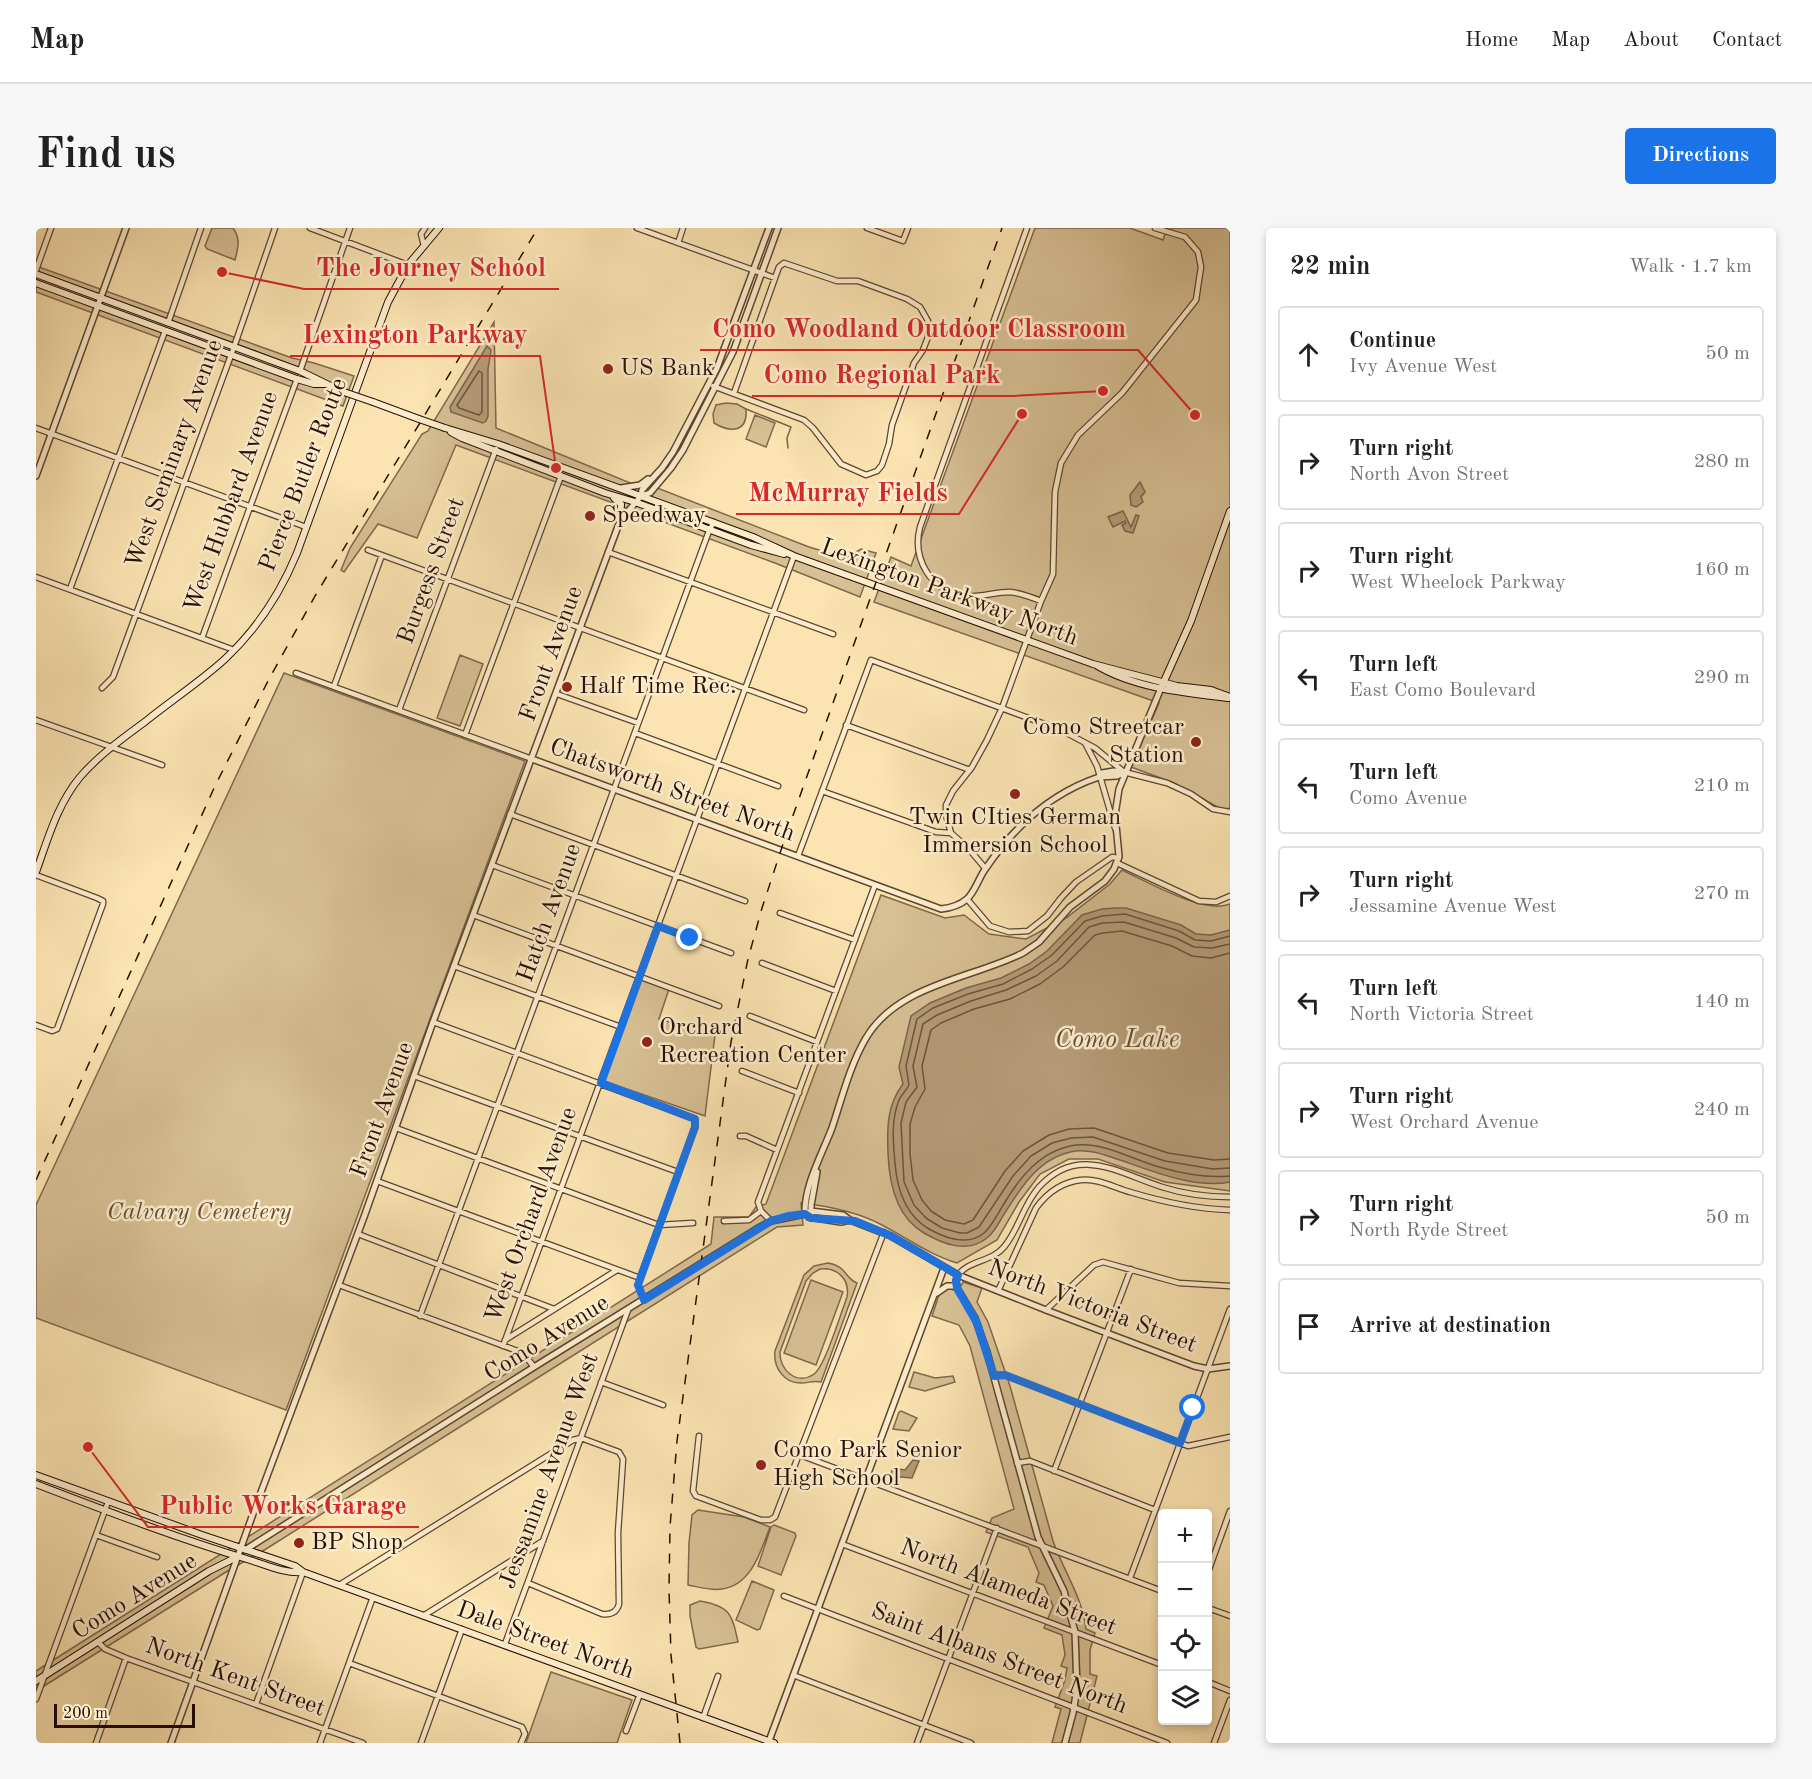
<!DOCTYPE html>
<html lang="en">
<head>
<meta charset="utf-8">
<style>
  :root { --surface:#fff; --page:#f6f6f6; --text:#202124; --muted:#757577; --line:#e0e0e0; --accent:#1a73e8 }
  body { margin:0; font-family:"Old Standard TT",serif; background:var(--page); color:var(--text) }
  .controls { position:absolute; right:18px; bottom:18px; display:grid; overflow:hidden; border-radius:6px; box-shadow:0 3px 9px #0003 }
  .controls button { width:54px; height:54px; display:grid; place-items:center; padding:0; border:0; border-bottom:2px solid var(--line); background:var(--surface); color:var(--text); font:30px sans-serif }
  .scale { position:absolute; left:18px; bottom:15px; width:141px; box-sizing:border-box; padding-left:6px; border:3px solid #290e02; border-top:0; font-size:16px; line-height:21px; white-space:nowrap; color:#290e02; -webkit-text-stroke:4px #fcedcd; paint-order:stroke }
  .stop { position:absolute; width:18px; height:18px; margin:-14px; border:4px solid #1a73e8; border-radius:50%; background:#fff }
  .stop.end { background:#1a73e8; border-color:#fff; box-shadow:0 2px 6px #0008 }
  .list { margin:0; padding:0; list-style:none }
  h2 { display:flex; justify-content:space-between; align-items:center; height:78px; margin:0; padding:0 24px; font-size:26px }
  h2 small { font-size:20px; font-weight:400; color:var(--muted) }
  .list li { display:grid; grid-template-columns:39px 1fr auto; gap:18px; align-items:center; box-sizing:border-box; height:96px; margin:0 12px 12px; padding:0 12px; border:2px solid var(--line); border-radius:6px }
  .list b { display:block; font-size:22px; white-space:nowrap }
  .list p { margin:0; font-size:20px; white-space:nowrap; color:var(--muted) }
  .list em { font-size:20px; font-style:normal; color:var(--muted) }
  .icon { flex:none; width:33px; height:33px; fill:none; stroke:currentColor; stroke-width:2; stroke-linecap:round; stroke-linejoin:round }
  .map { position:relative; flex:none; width:1194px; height:1515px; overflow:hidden; border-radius:6px }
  header { display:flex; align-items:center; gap:36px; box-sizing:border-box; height:84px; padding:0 30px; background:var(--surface); border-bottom:2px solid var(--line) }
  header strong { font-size:28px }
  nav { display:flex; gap:33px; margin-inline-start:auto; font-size:21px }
  .intro { display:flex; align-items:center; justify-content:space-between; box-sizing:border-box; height:144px; padding:0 36px }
  h1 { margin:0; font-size:42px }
  .button { padding:15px 27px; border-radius:6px; background:var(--accent); color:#fff; font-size:21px; font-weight:700 }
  main { display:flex; gap:36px; padding:0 36px }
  aside { flex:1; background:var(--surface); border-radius:6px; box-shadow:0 3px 9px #0003 }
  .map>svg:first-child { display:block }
  .green { fill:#d7c094; stroke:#80674b; stroke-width:1.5; fill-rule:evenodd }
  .water { fill:#b49b76; stroke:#7c6348; stroke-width:1.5 }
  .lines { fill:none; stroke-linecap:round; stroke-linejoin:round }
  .shore { stroke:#6e543c; stroke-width:1.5 }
  .stream { stroke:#7c6348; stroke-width:1.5 }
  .minor-casing { stroke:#5e442e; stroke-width:7 }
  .tertiary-casing { stroke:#5e442e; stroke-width:8 }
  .secondary-casing { stroke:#290e02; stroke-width:8 }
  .minor { stroke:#fcedcd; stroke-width:4.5 }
  .tertiary { stroke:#fcedcd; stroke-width:5 }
  .secondary { stroke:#fcedcd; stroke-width:6 }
  .rail { stroke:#290e02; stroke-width:1.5; stroke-dasharray:10 10; stroke-linecap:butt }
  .secondary-bridge-casing { stroke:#290e02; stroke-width:8; stroke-linecap:butt }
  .secondary-bridge { stroke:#fcedcd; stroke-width:6 }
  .route { stroke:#1a73e8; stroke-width:8 }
  .poi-dot { fill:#8f2418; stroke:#fcedcd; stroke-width:2 }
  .labels { text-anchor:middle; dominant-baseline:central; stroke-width:5; stroke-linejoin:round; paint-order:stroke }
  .poi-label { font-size:24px; fill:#290e02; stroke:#fcedcd; text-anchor:start }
  .street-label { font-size:24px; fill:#290e02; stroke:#fcedcd }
  .park-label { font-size:24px; font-style:italic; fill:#664c35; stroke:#fcedcd }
  .water-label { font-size:26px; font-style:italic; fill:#684d36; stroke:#fcedcd }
  .leader { fill:none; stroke:#d62828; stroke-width:2 }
  .callout-dot { fill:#d62828; stroke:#fcedcd; stroke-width:2 }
  .callout-label { font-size:26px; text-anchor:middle; font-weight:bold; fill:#d62828; stroke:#fcedcd; stroke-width:5; stroke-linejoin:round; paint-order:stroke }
</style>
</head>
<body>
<header>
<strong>Map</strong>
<nav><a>Home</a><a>Map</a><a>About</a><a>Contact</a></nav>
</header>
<div class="intro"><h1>Find us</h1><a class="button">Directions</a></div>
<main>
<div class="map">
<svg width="1194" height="1515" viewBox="0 0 1194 1515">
  <rect width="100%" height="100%" fill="#fbe4b2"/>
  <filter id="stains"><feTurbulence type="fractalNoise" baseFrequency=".00333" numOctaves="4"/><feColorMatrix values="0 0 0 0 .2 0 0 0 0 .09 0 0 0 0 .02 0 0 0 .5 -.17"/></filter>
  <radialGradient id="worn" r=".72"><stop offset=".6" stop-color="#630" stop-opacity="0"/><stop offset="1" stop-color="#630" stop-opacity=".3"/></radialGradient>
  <!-- green -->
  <path class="green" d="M176 0H197C205 11 202 20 199 32L171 21 169 18Z
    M999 0H1094L1127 12 1131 0H1194V580L1187 582 1138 555 1095 539 1123 475 838 374 855 329 875 338Z
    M0 38 256 130 278 135 318 148 307 178 0 64Z
    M458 94 460 200 599 257 606 254 773 319 810 330 825 321 840 325 824 369 739 335 420 217 381 310 342 296 308 344 305 342 314 320 386 206 392 203Z
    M690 175 701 176 710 181C712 206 693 204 678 195L677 186 680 177Z
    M719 187 739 195 730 219 710 211Z
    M424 427 447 436 424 498 401 490Z
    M248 445 489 533 250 1182 0 1090V977Z
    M1086 642C1110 653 1169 687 1194 676V963L1129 954 1062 931H1033L1004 946 983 974 961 1012 921 1035C894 1027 871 1010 846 997 824 985 791 978 765 975L767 997 741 999 230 1321 190 1344 0 1463V1443L675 1016 678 989H713L720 979 730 976 845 667 909 690 928 687 953 706 990 711 1030 690 1074 656Z
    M605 751 633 761 623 791 679 807 669 888 568 853Z
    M792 1035C811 1038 809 1051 821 1055L785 1154C777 1152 773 1155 766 1155 748 1156 737 1139 739 1123L768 1047 778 1038ZM784 1041C802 1039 814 1052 811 1069 805 1085 789 1138 778 1146 761 1158 743 1142 744 1124L770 1053 777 1045Z
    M775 1052 807 1064 780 1137 748 1125Z
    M927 1054 946 1060 941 1074 952 1094 974 1158 1017 1313C1028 1344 1046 1368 1050 1401L1059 1405 1054 1422V1446L1061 1448 1044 1515H1016L1025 1481 1019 1479 1029 1452 1031 1440 1025 1438 1029 1427 1026 1407 1008 1400 1017 1378 1008 1357 1000 1354 1003 1345 992 1319 950 1304 956 1290 978 1281 934 1118 923 1097 896 1088 904 1064 913 1060 917 1062 925 1058Z
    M878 1144 899 1150 917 1148 919 1154 889 1163 873 1159Z
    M865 1183 881 1190 873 1203 857 1201 863 1184Z
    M662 1282 708 1289 734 1299C725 1322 716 1357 686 1361 675 1363 663 1359 652 1357L653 1315 656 1287Z
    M738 1297 759 1305 760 1308 745 1347 722 1338 735 1299Z
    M716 1353 738 1362 724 1401 721 1402 700 1392Z
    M664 1373C694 1378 696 1386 702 1414L663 1421 660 1419 654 1388V1377Z
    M515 1444 596 1472 581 1515H490Z"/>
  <!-- water -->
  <path class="water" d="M451 118 455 122 452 141V188L450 193 447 195 415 184 414 179Z
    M1104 254 1109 264 1105 269 1107 274 1100 279 1095 277 1094 267Z
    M1087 283 1095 299 1100 287 1103 288 1097 305 1089 303 1086 297 1090 295 1089 293 1077 299 1072 289Z
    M1080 680H1090L1145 697 1160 706 1175 707 1194 702V954C1161 961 1118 944 1087 933 1071 928 1056 921 1039 923 1003 929 985 959 967 988 963 995 958 1005 951 1010 931 1026 907 1016 888 1005 860 989 853 954 852 925 851 899 851 877 867 856L863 839 875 788 894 775 930 760 965 750 993 736 1011 723 1046 687 1066 681Z
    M877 1232 883 1233 876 1250 854 1248 857 1240 869 1242Z"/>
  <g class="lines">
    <!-- shore -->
    <path class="shore" d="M443 143 446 145V184L443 187 423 180 421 177Z
      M1194 708 1175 713 1159 712 1143 703 1089 686 1066 688 1049 693 1016 727 996 741 967 756 932 766 897 780 881 791 870 838 873 857C870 863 865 867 863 872 855 892 857 914 859 935 861 961 869 987 893 1001 909 1010 931 1019 948 1005 955 999 961 987 966 979 983 950 1004 922 1040 917 1069 914 1099 933 1127 940 1148 946 1172 950 1194 948
      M1194 716 1176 720 1158 719 1140 710 1088 694 1066 695 1053 699 1021 733 1000 748 970 762 935 773 901 787 887 796 877 838 881 859 870 874 865 895 868 954 878 977 890 990 906 1000 924 1005H931L943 999 977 948 995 928 1016 915 1035 910 1057 909 1129 933 1177 941 1194 940
      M1194 725 1175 730 1156 728 1136 718 1086 703 1067 705 1059 707 1027 739 1004 756 974 771 938 781 905 795 895 802 886 838 889 861 879 879 874 896V926L877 952 886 972 895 983 909 992 928 996 937 992 969 943 987 923 1013 907 1033 901 1058 900 1132 925 1178 932 1194 931"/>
    <!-- stream -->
    <path class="stream" d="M710 181 755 199 751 210 752 220"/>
    <!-- minor casing -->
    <g class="minor-casing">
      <path id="minor" d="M274 0 372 37
        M601 0 739 50 743 39 748 35 801 53H822L871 71 884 79 892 93V109L887 122 878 135 856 197 853 216 846 237 841 243 830 247 805 236 777 200 768 192 677 158
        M831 0 867 13 872 0
        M991 0 884 299C876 330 894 363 928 368 943 370 958 364 974 364 985 365 995 369 1005 373
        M642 15 647 0
        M388 18 385 6 389 0
        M0 42 15 0
        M132 95 165 0
        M264 143 314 0
        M698 165 739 50
        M0 200 270 299
        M332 322 768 482
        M572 324 797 406
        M0 349 198 422
        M34 361 129 103
        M166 410 261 151
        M260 445 496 531
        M298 458 346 327
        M66 460 77 449 198 119 239 0
        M521 466 602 495
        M363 482 460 221
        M0 492 126 537
        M810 497 934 542
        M599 505 742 558
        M429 507 525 248
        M1049 515 1061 538 1079 600
        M786 563 900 604 915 605
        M474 586 709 673
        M762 628 835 432 1025 502 1059 520 1088 544 1131 555 1155 566 1177 581 1194 584
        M1081 635 1163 673 1180 674 1194 668
        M456 637 695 725
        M949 640 933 621 915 605 910 587V577L917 563 936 539 951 512 966 480 1005 373 1017 346 1019 264 1025 235 1042 207 1086 165 1160 72 1165 39 1162 24 1149 9 1119 0
        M0 647 61 670 67 673V676L21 801 16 803 0 797
        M931 671 954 698 973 704 992 703 1011 688 1025 670 1040 654 1076 629 1083 630
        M744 685 819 712
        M437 687 683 778
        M726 735 800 763
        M418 738 585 799
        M714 788 781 814
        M397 794 659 891V899L604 1050 602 1057 608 1072
        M706 843 763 865
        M378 848 642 944
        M360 900 623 997 657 995
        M704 908H710L741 922
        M341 953 604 1050
        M688 993 713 992 725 983
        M735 993 725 983 722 974 839 657
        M322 1006 518 1081
        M922 1047C933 1032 956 1034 968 1019 983 1001 987 977 1003 959 1042 916 1082 945 1126 959 1148 966 1171 969 1194 969
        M303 1057 487 1125 498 1139
        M962 1063 1000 980C1011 965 1026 954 1045 952 1062 950 1079 960 1094 964 1127 974 1160 981 1194 982
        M1010 1082 1058 1037 1067 1034 1143 1055 1194 1058
        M384 1088 673 303 678 294
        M469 1112 581 1042
        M467 1118 758 328
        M958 1147H969L1152 1218 1194 1209
        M565 1154 627 1177
        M663 1208 657 1263 660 1268 725 1292H734L739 1289 848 1004
        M764 1227 1126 1363
        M981 1235 994 1233 1119 1282
        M1018 1243 1095 1041
        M60 1307 121 1329
        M806 1316 1126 1437
        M1172 1344 1194 1283
        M1094 1350 1194 1081
        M305 1356 537 1212 545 1210 583 1224 587 1231 582 1305 583 1376C581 1384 575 1387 566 1386L492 1355
        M748 1368 1131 1515
        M1172 1380 1194 1388
        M387 1388 507 1313
        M62 1414 69 1421 90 1430 327 1515
        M469 1416 592 1082
        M313 1435 486 1499 489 1506 485 1515
        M757 1447 935 1515
        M1172 1454 1194 1463
        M0 1471 72 1274
        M220 1476 267 1344
        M667 1490 682 1448
        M590 1503 604 1466
        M60 1515 90 1430
        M284 1515 337 1369
        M385 1515 426 1401
        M881 1515 961 1300
        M1178 1515 1194 1472"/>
    </g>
    <!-- tertiary casing -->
    <g class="tertiary-casing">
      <path id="tertiary" d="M0 248 90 0
        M585 260 604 257 612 251
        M605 268 606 262 626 240 637 224 681 140 733 0
        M496 531 905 681C915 680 923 678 931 671 939 664 943 649 950 640 978 599 1015 565 1063 549L1066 545 1078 543 1088 544
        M1063 549 1081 548 1087 545
        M769 986C768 958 786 926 796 900 806 870 814 837 830 810 862 756 935 751 987 725L1003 714 1034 679 1069 653 1078 641 1083 628 1079 587 1083 561 1125 460
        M773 989 805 994 814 992
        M775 990V977L781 944
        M922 1047 920 1053 921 1060 939 1090 951 1124 1002 1309 1028 1363 1039 1404 1041 1460 1037 1485 1029 1515
        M901 1065 911 1058H921
        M209 1322 498 1139 724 999 735 993 769 986 775 983 807 987 814 992 855 1008 922 1047 1010 1082 1158 1138 1172 1141 1194 1138
        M733 1513 908 1040
        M135 1515 218 1283 328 989 397 794 584 293 605 268 614 265 635 240 647 222 697 124 742 0"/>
    </g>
    <!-- secondary casing -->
    <g class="secondary-casing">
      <path id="secondary" d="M0 46 264 143 305 163
        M0 55 261 151 278 156H288
        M337 174 383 191
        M409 200 462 216 717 309 758 328 1057 436 1141 458 1175 462 1194 469
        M415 204 426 210 569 265 599 274 715 317 748 326
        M578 270 585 276 584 293
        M1060 437C1098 460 1149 465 1192 470
        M1125 460 1155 393 1194 283
        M0 644C12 611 21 577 44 549 63 527 87 510 110 493 136 472 165 453 189 431 220 402 245 364 261 325L352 74 372 37 403 0
        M0 1247 166 1307 259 1338 267 1344 738 1515
        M0 1256C70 1283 141 1310 214 1332 230 1337 250 1346 267 1344
        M0 1453 173 1343 201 1329"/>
    </g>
    <!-- minor -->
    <use href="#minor" class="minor"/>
    <!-- tertiary -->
    <use href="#tertiary" class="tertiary"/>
    <!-- secondary -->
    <use href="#secondary" class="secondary"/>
    <!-- rail -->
    <path class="rail" d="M0 952 179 558 233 451 279 368 502 0
      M644 1515 635 1427 633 1361 634 1299 641 1213 695 814 712 731 726 680 749 610 966 0"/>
    <!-- secondary-bridge casing -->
    <g class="secondary-bridge-casing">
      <path id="secondary-bridge" d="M305 163 337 174
        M383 191 409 200"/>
    </g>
    <!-- secondary-bridge -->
    <use href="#secondary-bridge" class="secondary-bridge"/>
  </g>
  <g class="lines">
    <!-- route -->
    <path class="route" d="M654 710 622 698 565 855 659 891V899L602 1057 608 1072 735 993 752 988 769 986 775 990 819 993 855 1008 922 1047 920 1053 921 1060 941 1095 958 1148 969 1147 1144 1215 1157 1180"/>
  </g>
  <!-- markers -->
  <g class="poi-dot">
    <circle cx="572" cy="141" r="6"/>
    <circle cx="554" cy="288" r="6"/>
    <circle cx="531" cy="459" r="6"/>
    <circle cx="1160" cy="514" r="6"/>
    <circle cx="979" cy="566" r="6"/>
    <circle cx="611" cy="814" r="6"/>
    <circle cx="725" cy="1237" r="6"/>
    <circle cx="263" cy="1315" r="6"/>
  </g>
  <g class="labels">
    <!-- poi labels -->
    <g class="poi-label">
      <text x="584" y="141">US Bank</text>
      <text x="566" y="288">Speedway</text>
      <text x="543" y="459">Half Time Rec.</text>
      <text x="1148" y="500" text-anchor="end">Como Streetcar<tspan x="1148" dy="28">Station</tspan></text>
      <text x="979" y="590" text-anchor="middle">Twin CIties German<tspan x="979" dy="28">Immersion School</tspan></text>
      <text x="623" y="800">Orchard<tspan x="623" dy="28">Recreation Center</tspan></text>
      <text x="737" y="1223">Como Park Senior<tspan x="737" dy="28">High School</tspan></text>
      <text x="275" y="1315">BP Shop</text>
    </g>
    <!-- street labels -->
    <g class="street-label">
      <text transform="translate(139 226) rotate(-70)">West Seminary Avenue</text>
      <text transform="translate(268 247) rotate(-69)">Pierce Butler Route</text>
      <text transform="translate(196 274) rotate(-70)">West Hubbard Avenue</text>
      <text transform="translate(396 343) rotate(-70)">Burgess Street</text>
      <text transform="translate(913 365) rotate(20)">Lexington Parkway North</text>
      <text transform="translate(516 426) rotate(-70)">Front Avenue</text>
      <text transform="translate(636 563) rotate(20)">Chatsworth Street North</text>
      <text transform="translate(514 685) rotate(-70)">Hatch Avenue</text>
      <text transform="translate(347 882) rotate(-70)">Front Avenue</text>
      <text transform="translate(496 987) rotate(-70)">West Orchard Avenue</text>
      <text transform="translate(1056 1079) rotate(21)">North Victoria Street</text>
      <text transform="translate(511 1111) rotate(-32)">Como Avenue</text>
      <text transform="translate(514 1243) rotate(-70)">Jessamine Avenue West</text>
      <text transform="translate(972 1360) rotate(21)">North Alameda Street</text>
      <text transform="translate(99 1369) rotate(-32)">Como Avenue</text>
      <text transform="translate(509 1413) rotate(20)">Dale Street North</text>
      <text transform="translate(963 1431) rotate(21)">Saint Albans Street North</text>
      <text transform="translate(199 1450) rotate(20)">North Kent Street</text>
    </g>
    <!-- park labels -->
    <g class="park-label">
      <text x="163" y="985">Calvary Cemetery</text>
    </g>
    <!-- water labels -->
    <g class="water-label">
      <text x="1081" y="812">Como Lake</text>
    </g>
  </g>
  <!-- callouts -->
  <path class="leader" d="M186 44L268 61H523M1159 187L1102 122H664M520 240L504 128H254M1067 163L977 168H716M986 186L923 286H700M52 1219L112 1299H383"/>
  <g class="callout-dot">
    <circle cx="186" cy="44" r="6"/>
    <circle cx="1159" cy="187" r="6"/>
    <circle cx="520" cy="240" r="6"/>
    <circle cx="1067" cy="163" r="6"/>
    <circle cx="986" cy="186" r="6"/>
    <circle cx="52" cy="1219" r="6"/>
  </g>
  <g class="callout-label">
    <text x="395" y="48">The Journey School</text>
    <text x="883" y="109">Como Woodland Outdoor Classroom</text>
    <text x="379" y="115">Lexington Parkway</text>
    <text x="846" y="155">Como Regional Park</text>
    <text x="812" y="273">McMurray Fields</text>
    <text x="247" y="1286">Public Works Garage</text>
  </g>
  <rect width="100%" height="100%" filter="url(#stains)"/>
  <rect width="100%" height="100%" fill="url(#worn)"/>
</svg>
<div class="controls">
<button>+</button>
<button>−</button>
<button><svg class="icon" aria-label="locate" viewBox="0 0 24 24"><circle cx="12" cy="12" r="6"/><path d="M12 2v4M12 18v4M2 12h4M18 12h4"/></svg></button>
<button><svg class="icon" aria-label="layers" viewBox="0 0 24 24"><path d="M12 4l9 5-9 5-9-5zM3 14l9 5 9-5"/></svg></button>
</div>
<div class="scale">200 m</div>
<div class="stop" style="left:1157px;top:1180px"></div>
<div class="stop end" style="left:654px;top:710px"></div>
</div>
<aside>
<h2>22 min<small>Walk · 1.7 km</small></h2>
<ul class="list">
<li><svg class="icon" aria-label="ahead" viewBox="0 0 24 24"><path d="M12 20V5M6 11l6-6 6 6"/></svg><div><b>Continue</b><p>Ivy Avenue West</p></div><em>50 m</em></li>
<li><svg class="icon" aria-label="right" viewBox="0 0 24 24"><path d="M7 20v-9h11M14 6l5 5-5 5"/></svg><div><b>Turn right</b><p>North Avon Street</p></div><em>280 m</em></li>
<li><svg class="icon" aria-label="right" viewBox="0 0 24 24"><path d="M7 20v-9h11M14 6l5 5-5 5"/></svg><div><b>Turn right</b><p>West Wheelock Parkway</p></div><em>160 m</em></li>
<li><svg class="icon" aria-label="left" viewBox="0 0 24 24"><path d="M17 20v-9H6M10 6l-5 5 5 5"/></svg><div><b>Turn left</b><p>East Como Boulevard</p></div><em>290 m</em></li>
<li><svg class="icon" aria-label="left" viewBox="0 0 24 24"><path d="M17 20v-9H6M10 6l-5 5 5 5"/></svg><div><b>Turn left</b><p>Como Avenue</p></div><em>210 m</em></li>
<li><svg class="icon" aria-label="right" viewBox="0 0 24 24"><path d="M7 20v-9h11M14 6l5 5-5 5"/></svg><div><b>Turn right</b><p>Jessamine Avenue West</p></div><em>270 m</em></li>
<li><svg class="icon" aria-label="left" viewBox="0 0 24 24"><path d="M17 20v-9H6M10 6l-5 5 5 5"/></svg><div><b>Turn left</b><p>North Victoria Street</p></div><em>140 m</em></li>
<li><svg class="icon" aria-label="right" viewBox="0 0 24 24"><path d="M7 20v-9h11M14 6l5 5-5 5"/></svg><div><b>Turn right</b><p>West Orchard Avenue</p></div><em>240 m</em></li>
<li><svg class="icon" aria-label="right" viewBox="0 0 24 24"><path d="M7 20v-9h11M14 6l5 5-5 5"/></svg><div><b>Turn right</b><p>North Ryde Street</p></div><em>50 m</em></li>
<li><svg class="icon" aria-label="arrive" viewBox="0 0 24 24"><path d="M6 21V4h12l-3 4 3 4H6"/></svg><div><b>Arrive at destination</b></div></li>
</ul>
</aside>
</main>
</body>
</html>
